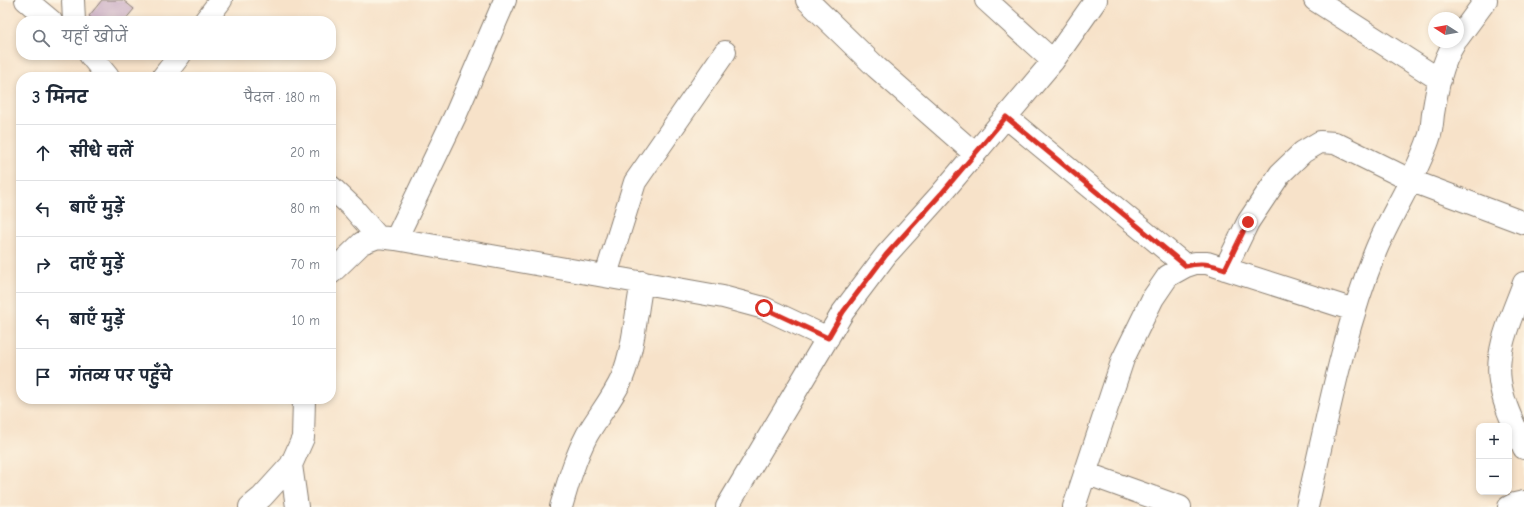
<!DOCTYPE html>
<html lang="hi">
<head>
<meta charset="utf-8">
<style>
  :root { --surface:#fff; --page:#f2f2f3; --text:#1f2937; --muted:#747a83; --line:#e0e1e3 }
  body { margin:0; font-family:"Comic Neue","Playpen Sans Deva",sans-serif; background:var(--page); color:var(--text) }
  .controls { position:absolute; right:12px; bottom:12px; display:grid; overflow:hidden; border-radius:8px; box-shadow:0 2px 6px #0003 }
  .controls button { width:36px; height:36px; display:grid; place-items:center; padding:0; border:0; border-bottom:1px solid var(--line); background:var(--surface); color:var(--text); font:20px sans-serif }
  .compass { position:absolute; left:1428px; top:12px; width:36px; height:36px; border-radius:50%; background:var(--surface); box-shadow:0 2px 6px #0003; rotate:281deg }
  .stop { position:absolute; width:12px; height:12px; margin:-9px; border:3px solid #d93025; border-radius:50%; background:#fff }
  .stop.end { background:#d93025; border-color:#fff; box-shadow:0 1px 4px #0008 }
  .list { margin:0; padding:0; list-style:none }
  h2 { display:flex; justify-content:space-between; align-items:center; height:52px; margin:0; padding:0 16px; font-size:17px }
  h2 small { font-size:13px; font-weight:400; color:var(--muted) }
  .list li { display:grid; grid-template-columns:26px 1fr auto; gap:12px; align-items:center; box-sizing:border-box; height:56px; padding:0 16px; border-top:1px solid var(--line) }
  .list b { display:block; font-size:15px; white-space:nowrap }
  .list em { font-size:13px; font-style:normal; color:var(--muted) }
  .icon { flex:none; width:22px; height:22px; fill:none; stroke:currentColor; stroke-width:2; stroke-linecap:round; stroke-linejoin:round }
  .map { position:relative; flex:none; width:1524px; height:507px; overflow:hidden }
  .search { position:absolute; background:var(--surface); box-shadow:0 2px 6px #0003; left:16px; top:16px; width:320px; height:44px; display:flex; align-items:center; gap:10px; box-sizing:border-box; padding:0 14px; border-radius:16px; color:var(--muted); font-size:15px }
  .panel { position:absolute; background:var(--surface); box-shadow:0 2px 6px #0003; left:16px; top:72px; width:320px; height:332px; border-radius:16px }
  .map>svg:first-child { display:block }
  .building { fill:#bd9bbd }
  .lines { fill:none; stroke-linecap:round; stroke-linejoin:round }
  .street-casing { stroke:#8a7f72; stroke-width:24 }
  .street { stroke:#fff; stroke-width:22 }
  .route { stroke:#d93025; stroke-width:5 }
</style>
</head>
<body>
<div class="map">
<svg width="1524" height="507" viewBox="0 0 1524 507">
  <rect width="100%" height="100%" fill="#fcf5e5"/>
  <filter id="ink" filterUnits="userSpaceOnUse"><feTurbulence type="fractalNoise" baseFrequency=".025" numOctaves="2"/><feDisplacementMap in="SourceGraphic" scale="8" xChannelSelector="R" yChannelSelector="G"/><feConvolveMatrix kernelMatrix="1 2 1 2 8 2 1 2 1" color-interpolation-filters="sRGB"/></filter>
  <filter id="wash" filterUnits="userSpaceOnUse"><feTurbulence type="fractalNoise" baseFrequency=".012" numOctaves="4" result="noise"/><feDisplacementMap in="SourceGraphic" scale="16" xChannelSelector="R" yChannelSelector="G"/><feGaussianBlur stdDeviation="0.9" result="paint"/><feColorMatrix in="noise" values="0 0 0 0 0 0 0 0 0 0 0 0 0 0 0 0 0 1.4 0 .05"/><feComposite in="paint" operator="in"/></filter>
  <g filter="url(#wash)">
    <rect width="100%" height="100%" fill="#f7e2c9"/>
    <g id="blocks">
      <!-- building -->
      <path class="building" d="M102 0H123L134 9 124 21H95L89 16Z"/>
    </g>
  </g>
  <g filter="url(#ink)">
    <use href="#blocks" fill-opacity="0" stroke="#8a7f72" stroke-width="1"/>
    <g class="lines">
      <!-- street casing -->
      <g class="street-casing">
        <path id="street" d="M26 0 51 21
          M73 0 74 21
          M807 0 876 67 975 154
          M986 0 1053 61
          M1315 0 1440 80
          M205 21 221 0
          M1458 38 1486 0
          M90 55 108 77
          M163 77 180 55
          M1006 117 1186 266
          M331 187 353 208 378 237
          M396 239 456 114 505 0
          M1225 269 1248 222 1280 174 1303 152 1320 142 1335 143 1412 181 1524 223
          M331 273 362 243 378 237 396 239 723 297 764 308 828 338
          M606 275 635 182 725 52
          M1524 283C1513 314 1495 348 1500 381 1503 405 1515 426 1524 448
          M291 465 297 507
          M1085 473 1180 507
          M250 507 262 497 291 465 303 438 304 399
          M561 507C568 483 575 458 587 435 598 416 613 398 622 378 634 348 636 313 642 282
          M727 507 843 312 886 255 941 194 1053 61 1096 0
          M1074 507 1123 359 1153 298 1168 276 1186 266 1195 263H1207L1354 310
          M1307 507C1327 420 1343 332 1376 250 1392 212 1416 177 1429 138 1432 130 1432 122 1433 114 1437 89 1441 64 1455 42
          M1509 507 1515 504 1524 502"/>
      </g>
      <!-- street -->
      <use href="#street" class="street"/>
    </g>
  </g>
  <g class="lines" filter="url(#ink)">
    <!-- route -->
    <path class="route" d="M764 308 828 338 843 312 886 255 941 194 1006 117 1186 266C1200 262 1211 264 1225 269L1248 222"/>
  </g>
</svg>
<div class="controls">
<button>+</button>
<button>−</button>
</div>
<svg class="compass" viewBox="-18 -18 36 36"><path d="M0-13l5 13h-10z" fill="#e53935"/><path d="M0 13l5-13h-10z" fill="#747a83"/></svg>
<div class="stop" style="left:764px;top:308px"></div>
<div class="stop end" style="left:1248px;top:222px"></div>
<div class="search"><svg class="icon" aria-label="search" viewBox="0 0 24 24"><circle cx="10" cy="10" r="6"/><path d="M15 15l6 6"/></svg>यहाँ खोजें</div>
<section class="panel">
<h2>3 मिनट<small>पैदल · 180 m</small></h2>
<ul class="list">
<li><svg class="icon" aria-label="ahead" viewBox="0 0 24 24"><path d="M12 20V5M6 11l6-6 6 6"/></svg><div><b>सीधे चलें</b></div><em>20 m</em></li>
<li><svg class="icon" aria-label="left" viewBox="0 0 24 24"><path d="M17 20v-9H6M10 6l-5 5 5 5"/></svg><div><b>बाएँ मुड़ें</b></div><em>80 m</em></li>
<li><svg class="icon" aria-label="right" viewBox="0 0 24 24"><path d="M7 20v-9h11M14 6l5 5-5 5"/></svg><div><b>दाएँ मुड़ें</b></div><em>70 m</em></li>
<li><svg class="icon" aria-label="left" viewBox="0 0 24 24"><path d="M17 20v-9H6M10 6l-5 5 5 5"/></svg><div><b>बाएँ मुड़ें</b></div><em>10 m</em></li>
<li><svg class="icon" aria-label="arrive" viewBox="0 0 24 24"><path d="M6 21V4h12l-3 4 3 4H6"/></svg><div><b>गंतव्य पर पहुँचे</b></div></li>
</ul>
</section>
</div>
</body>
</html>
